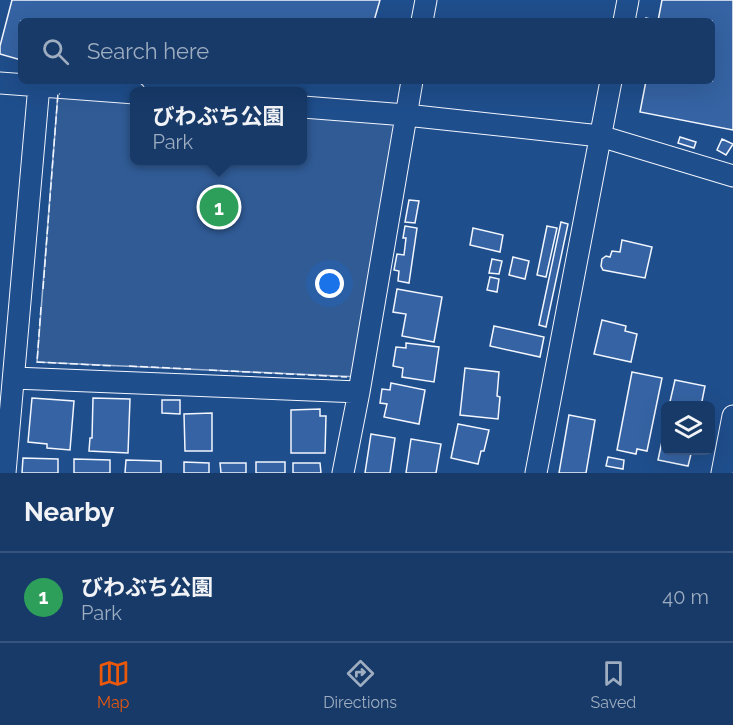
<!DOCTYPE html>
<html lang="en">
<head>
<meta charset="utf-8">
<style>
  :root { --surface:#173a69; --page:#20416f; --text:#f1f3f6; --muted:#9eadc0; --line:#36547d; --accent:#ea580c }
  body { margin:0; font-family:Raleway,"Noto Sans JP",sans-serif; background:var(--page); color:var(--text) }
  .controls { position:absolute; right:18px; bottom:18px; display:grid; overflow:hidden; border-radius:9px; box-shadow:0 6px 24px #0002 }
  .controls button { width:54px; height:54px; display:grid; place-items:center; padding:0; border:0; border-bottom:2px solid var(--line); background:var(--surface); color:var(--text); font:30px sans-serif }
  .you { position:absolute; left:330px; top:284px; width:21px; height:21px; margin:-15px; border:4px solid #fff; border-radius:50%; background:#1a73e8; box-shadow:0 0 0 9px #1a73e833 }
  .badge { display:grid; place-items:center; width:39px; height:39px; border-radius:50%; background:var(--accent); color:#fff; font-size:20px; font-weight:700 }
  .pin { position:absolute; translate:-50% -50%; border:3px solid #fff; box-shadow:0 2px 6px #0006 }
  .popup { position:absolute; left:130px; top:87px; width:177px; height:78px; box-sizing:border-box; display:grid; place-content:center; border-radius:9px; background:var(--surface); filter:drop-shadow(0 2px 4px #0005); font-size:20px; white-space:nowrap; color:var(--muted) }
  .popup b { font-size:22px; color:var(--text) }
  .popup::after { content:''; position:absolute; left:50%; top:100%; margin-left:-12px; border:12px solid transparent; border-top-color:var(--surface) }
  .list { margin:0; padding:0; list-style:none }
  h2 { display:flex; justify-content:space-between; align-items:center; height:78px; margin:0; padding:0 24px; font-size:26px }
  h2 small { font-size:20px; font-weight:400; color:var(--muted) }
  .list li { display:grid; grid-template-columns:39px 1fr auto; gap:18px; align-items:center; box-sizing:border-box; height:90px; padding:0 24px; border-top:2px solid var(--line) }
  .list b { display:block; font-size:22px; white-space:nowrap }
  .list p { margin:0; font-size:20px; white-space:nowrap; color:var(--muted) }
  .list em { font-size:20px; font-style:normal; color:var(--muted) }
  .icon { flex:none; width:33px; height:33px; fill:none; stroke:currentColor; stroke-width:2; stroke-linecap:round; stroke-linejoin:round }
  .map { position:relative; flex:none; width:733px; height:473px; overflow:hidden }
  .search { position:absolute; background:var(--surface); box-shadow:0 6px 24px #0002; left:18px; right:18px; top:18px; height:66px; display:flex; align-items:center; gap:15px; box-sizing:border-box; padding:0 21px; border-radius:9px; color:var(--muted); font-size:22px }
  .sheet { height:168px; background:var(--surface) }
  nav { display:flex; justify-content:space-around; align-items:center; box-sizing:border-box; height:84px; border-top:2px solid var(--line); background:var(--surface); font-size:16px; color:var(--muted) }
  nav a { display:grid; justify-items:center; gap:3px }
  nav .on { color:var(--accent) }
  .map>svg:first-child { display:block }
  .built { fill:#305b95; stroke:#a8bbd7; stroke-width:1.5 }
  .building { fill:#3563a3; stroke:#f2f6ff; stroke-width:1.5 }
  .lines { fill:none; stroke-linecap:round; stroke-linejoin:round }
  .minor-casing { stroke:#f2f6ff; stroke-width:23 }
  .minor { stroke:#1f4e8c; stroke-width:21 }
  .fence { stroke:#f2f6ff; stroke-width:1.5; stroke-dasharray:8 3; stroke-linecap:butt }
</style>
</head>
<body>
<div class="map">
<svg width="733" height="473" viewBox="0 0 733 473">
  <rect width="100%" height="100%" fill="#1f4e8c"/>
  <!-- built -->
  <path class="built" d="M58 93 135 99V160H303V111L402 118 360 377 37 362Z"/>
  <!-- building -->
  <path class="building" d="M12 0H380L374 21H21V60L0 54V46Z
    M662 0H733V130L640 112 646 81H712V21H646V18L658 21Z
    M680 137 696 142 694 148 678 143Z
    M722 139 733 144 726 155 717 150Z
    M409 200 419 201 415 223 405 222Z
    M561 222 568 224 546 327 539 325Z
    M405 226 417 228 409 283 398 281 399 271 394 270 397 254 404 255 406 238H403Z
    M547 226 557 228 546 277 537 275Z
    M473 228 503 235 500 252 470 245Z
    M622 240 652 247 645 278 603 270 601 266 602 259 606 256 610 257 612 251 620 252Z
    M513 257 529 261 525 279 509 275Z
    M492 259 502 261 499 274 489 273Z
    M490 277 499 279 497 292 487 290Z
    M397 289 442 297 434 342 402 336 406 314 393 312Z
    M602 320 626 326 625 331 637 334 631 362 594 354Z
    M494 326 544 337 540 357 490 346Z
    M406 343 439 347 434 382 402 377 403 368 393 366 396 347 406 348Z
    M465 368 499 372 497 396 500 397 498 419 460 415Z
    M632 372 662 378 647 451 637 449 636 454 617 450Z
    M675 380 705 386 701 406H669Z
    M391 383 425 390 419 424 384 417 387 404 380 403 382 389 390 390Z
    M32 398 74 401 70 450 47 448V444L28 442Z
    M93 398 130 399 128 453 89 451 90 438H92Z
    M162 400H180V414L162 413Z
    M320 409V416H326L325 453H291V410Z
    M212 413V451H185L184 414Z
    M569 415 595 420 586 473H559Z
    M666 423V450H692L688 466 658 460Z
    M458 424 489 430 484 451H481L478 464 451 458Z
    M371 434 395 438 390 473H365Z
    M411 439 441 444 436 473H406Z
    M608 457 624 460 623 469 606 466Z
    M23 458 58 459V473H22Z
    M74 459 110 460V473H74Z
    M126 460 161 461V473H125Z
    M184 462 209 463V473H184Z
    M256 462H285V473H256Z
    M220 463H246V473H221Z
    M293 463H320L321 473H293Z"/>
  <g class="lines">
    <!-- minor casing -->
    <g class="minor-casing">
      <path id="minor" d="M422 21 426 0
        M624 21 628 0
        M0 83 135 93
        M303 107 406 115 600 136 733 176
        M14 378 359 392
        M5 473 39 85
        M343 473 359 392 412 81
        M536 473 611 81
        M722 473 733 416"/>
    </g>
    <!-- minor -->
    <use href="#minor" class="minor"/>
    <!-- fence -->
    <path class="fence" d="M43 289 58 93 60 94
      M41 307 37 362 114 366
      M129 366 191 369
      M209 370 347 377"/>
  </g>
</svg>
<div class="controls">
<button><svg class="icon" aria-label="layers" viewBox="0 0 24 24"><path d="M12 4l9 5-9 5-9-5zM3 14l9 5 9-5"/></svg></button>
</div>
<div class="you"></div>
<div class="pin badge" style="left:219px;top:207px;background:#2e9e5b">1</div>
<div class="popup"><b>びわぶち公園</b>Park</div>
<div class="search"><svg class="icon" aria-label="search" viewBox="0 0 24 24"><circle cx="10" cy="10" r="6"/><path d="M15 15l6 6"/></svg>Search here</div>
</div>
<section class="sheet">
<h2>Nearby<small></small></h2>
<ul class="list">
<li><span class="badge" style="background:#2e9e5b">1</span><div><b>びわぶち公園</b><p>Park</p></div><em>40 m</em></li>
</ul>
</section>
<nav>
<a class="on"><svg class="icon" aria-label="map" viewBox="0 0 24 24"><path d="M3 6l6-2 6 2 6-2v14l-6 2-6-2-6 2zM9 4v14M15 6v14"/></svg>Map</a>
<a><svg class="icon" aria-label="directions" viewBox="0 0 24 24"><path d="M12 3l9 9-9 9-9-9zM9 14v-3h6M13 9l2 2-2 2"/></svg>Directions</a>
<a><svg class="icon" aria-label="saved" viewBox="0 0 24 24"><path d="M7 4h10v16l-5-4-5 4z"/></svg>Saved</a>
</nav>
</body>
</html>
